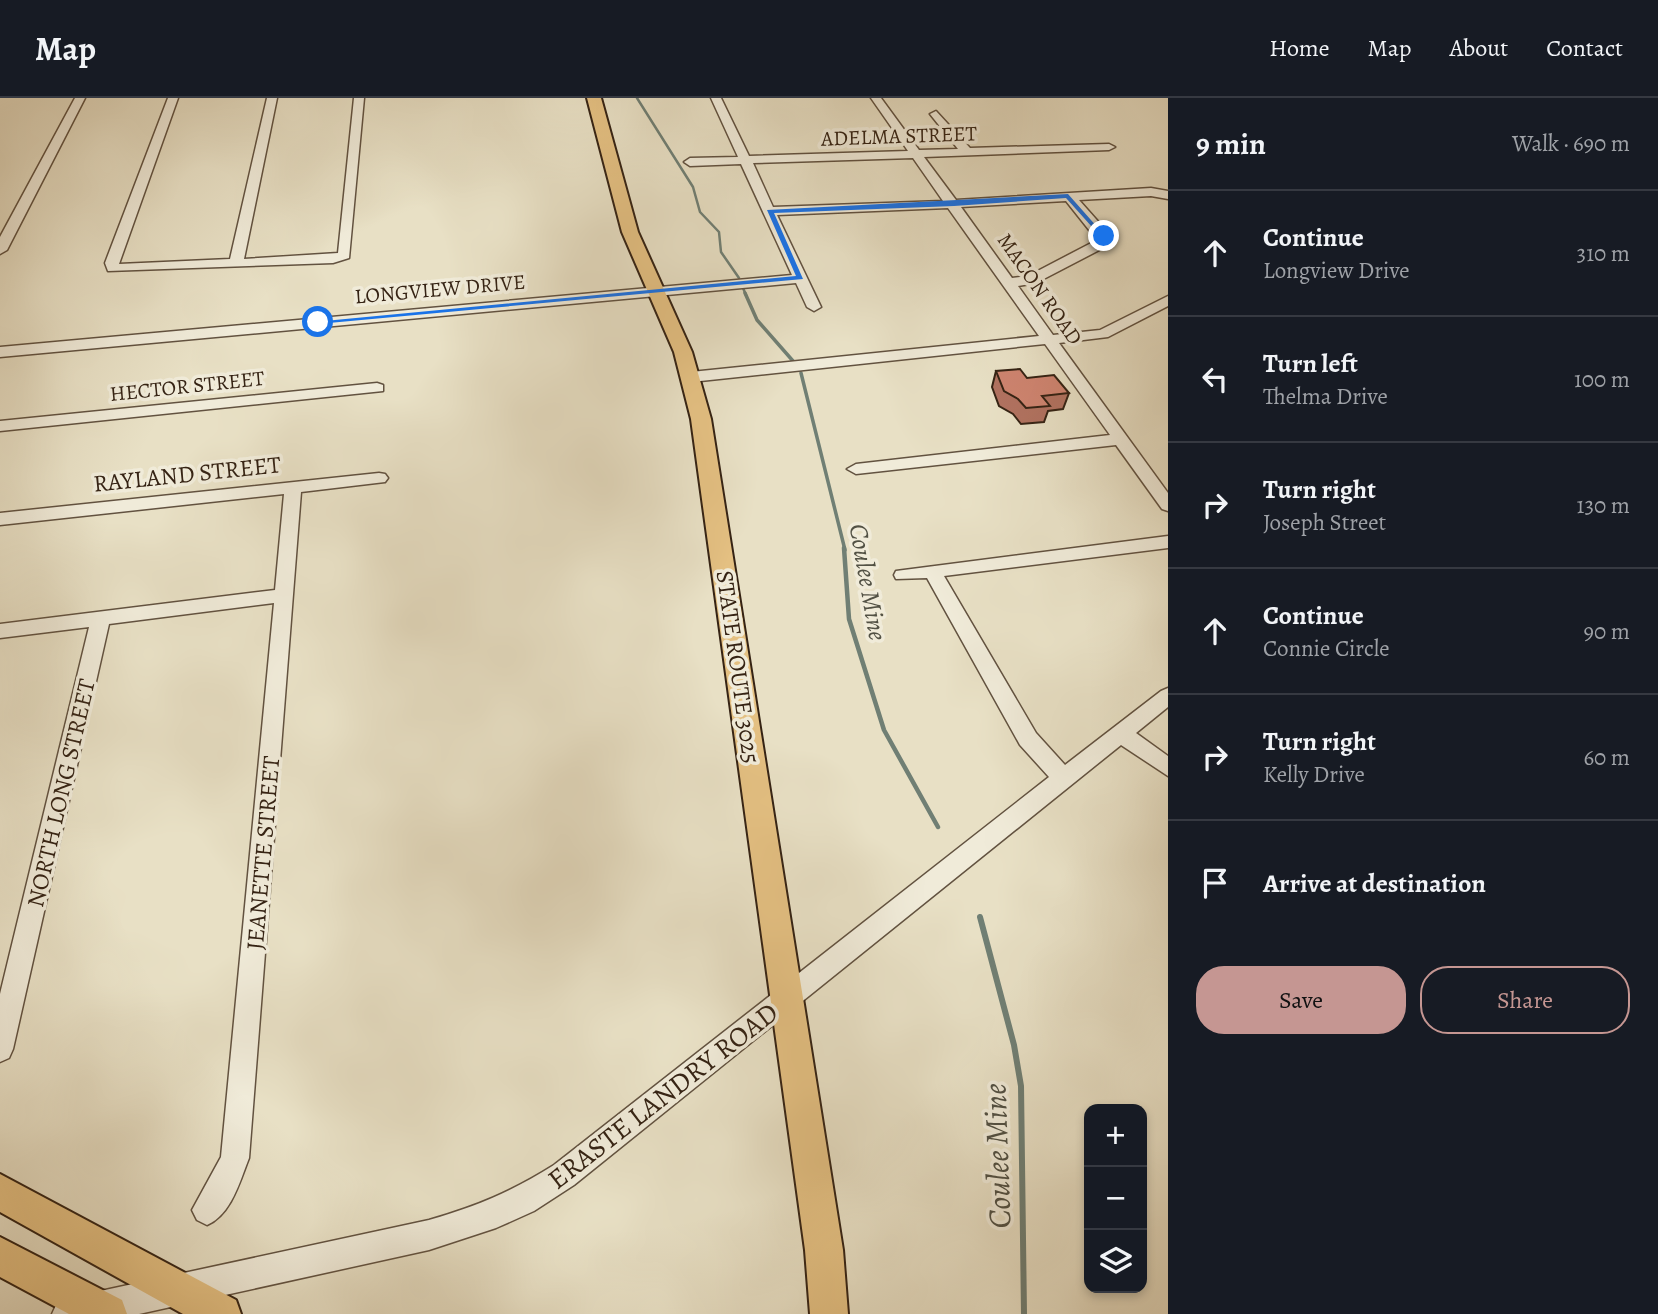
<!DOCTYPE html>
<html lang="en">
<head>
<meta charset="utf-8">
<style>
  :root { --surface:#171b24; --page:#242831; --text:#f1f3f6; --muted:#9ea1a6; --line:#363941; --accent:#c59692 }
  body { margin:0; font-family:Alegreya,serif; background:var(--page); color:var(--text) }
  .controls { position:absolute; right:21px; bottom:21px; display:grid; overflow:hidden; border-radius:14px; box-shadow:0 4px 10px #0003 }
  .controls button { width:63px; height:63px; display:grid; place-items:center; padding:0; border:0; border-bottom:2px solid var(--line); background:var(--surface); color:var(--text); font:35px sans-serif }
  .stop { position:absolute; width:21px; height:21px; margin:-16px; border:5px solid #1a73e8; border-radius:50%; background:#fff }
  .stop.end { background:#1a73e8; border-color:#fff; box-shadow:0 2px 7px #0008 }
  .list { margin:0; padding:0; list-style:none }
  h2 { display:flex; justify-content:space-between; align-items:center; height:91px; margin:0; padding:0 28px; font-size:30px }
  h2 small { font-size:23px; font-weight:400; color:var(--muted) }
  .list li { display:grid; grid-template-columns:46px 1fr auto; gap:21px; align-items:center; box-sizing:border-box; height:126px; padding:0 28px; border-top:2px solid var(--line) }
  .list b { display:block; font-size:26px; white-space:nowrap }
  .list p { margin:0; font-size:23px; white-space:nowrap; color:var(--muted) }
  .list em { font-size:23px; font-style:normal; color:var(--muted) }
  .actions { display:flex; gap:14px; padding:21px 28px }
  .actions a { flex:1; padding:16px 0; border:2px solid var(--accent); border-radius:28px; text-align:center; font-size:24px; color:var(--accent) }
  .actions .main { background:var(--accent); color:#111 }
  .icon { flex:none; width:38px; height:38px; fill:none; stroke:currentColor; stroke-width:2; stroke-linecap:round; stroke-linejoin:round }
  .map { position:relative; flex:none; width:1168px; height:1216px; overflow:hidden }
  header { display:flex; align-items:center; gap:42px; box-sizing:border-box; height:98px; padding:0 35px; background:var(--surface); border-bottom:2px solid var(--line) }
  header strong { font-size:33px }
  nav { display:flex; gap:38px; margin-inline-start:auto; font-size:24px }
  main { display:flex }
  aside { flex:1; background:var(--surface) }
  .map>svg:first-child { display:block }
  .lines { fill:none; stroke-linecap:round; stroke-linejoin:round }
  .stream-far3 { stroke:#707f74; stroke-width:2.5 }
  .stream-far2 { stroke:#707f74; stroke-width:3.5 }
  .stream-far1 { stroke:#707f74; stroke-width:4.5 }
  .stream { stroke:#707f74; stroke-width:6 }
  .minor-casing { stroke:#625240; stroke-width:3 }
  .major-casing { stroke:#352314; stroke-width:4 }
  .minor { fill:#f0ebd9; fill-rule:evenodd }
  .major { fill:#e4c082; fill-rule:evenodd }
  .wall { fill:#b17260; stroke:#352314; stroke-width:2 }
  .building { fill:#ce8470; stroke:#352314; stroke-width:2 }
  .route { fill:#1a73e8 }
  .labels { text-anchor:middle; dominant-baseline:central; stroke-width:7; stroke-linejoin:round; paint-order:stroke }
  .far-street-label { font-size:21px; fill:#352314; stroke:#f0ebd9 }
  .street-label { font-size:24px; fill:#352314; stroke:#f0ebd9 }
  .water-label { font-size:26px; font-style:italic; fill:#525144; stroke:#f0ebd9 }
  .near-street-label { font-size:28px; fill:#352314; stroke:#f0ebd9 }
  .near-water-label { font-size:32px; font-style:italic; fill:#525144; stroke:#f0ebd9 }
</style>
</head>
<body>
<header>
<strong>Map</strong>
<nav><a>Home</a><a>Map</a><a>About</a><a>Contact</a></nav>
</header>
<main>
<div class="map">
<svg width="1168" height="1216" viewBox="0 0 1168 1216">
  <rect width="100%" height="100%" fill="#e8e0c5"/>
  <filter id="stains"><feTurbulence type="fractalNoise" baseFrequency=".00286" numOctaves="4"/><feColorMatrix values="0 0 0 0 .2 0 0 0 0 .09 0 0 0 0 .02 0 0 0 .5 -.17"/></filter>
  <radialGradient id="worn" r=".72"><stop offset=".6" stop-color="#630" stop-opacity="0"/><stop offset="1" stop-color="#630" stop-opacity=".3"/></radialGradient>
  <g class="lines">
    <!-- stream-far3 -->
    <path class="stream-far3" d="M637 0 693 89 700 114 719 134 721 154 739 180
      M743 190 746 197"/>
    <!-- stream-far2 -->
    <path class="stream-far2" d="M745 195 757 222 793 263
      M801 275 845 452"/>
    <!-- stream-far1 -->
    <path class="stream-far1" d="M844 450 849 521 884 632 938 729"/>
    <!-- stream -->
    <path class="stream" d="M980 819 1014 947 1021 988 1024 1216"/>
    <!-- minor casing -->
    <g class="minor-casing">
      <path id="minor" d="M75 0H85L7 152 0 156V139Z
        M168 0H178L119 166 230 161 267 0H277L244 161 338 155 354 0H364L349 160 333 165 108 173 105 165Z
        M711 0H721L749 58 908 53 871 0H881L919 52 958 51 930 16 936 13 970 50 1109 46 1115 49 1109 52 924 59 956 102 1151 90 1168 93V101L1151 98 1079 102 1111 138 1109 147 1036 185 1018 188 1053 237 1100 232 1168 198V208L1108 239 1059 245 1168 395V413L1162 411 1116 347 856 376 847 371 856 366 1110 337 1045 246 691 284 683 279 691 274 1039 238 948 110 777 117 821 209 814 213 807 209 796 185 0 259V249L792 177 741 66 690 68 684 64 690 60 738 59ZM913 60 943 103 773 109 753 65ZM1066 103 1097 142 1028 178 1012 180 961 109Z
        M377 285 383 287V293L0 333V323Z
        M379 375 385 376 388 380 385 384 301 394 249 1060C240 1083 231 1117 207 1127L197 1122 192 1112 221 1059 274 505 109 526 13 951 9 960 0 964V896L89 529 0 540V526L275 492 284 396 0 427V415Z
        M1168 438V450L944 478 1036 635 1065 667 1161 593 1168 590V609L1136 635 1168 658V678L1121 647 574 1087 534 1113 496 1130 429 1152 139 1216H52L57 1205 68 1200 429 1122C477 1108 511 1094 554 1067L1049 679 1020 647 927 480 896 481 894 477 896 473Z"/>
    </g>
    <!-- major casing -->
    <g class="major-casing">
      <path id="major" d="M587 0H601L638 134 692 254 711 321 843 1152 848 1216H810L805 1152 691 321 674 254 622 134Z
        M0 1076 236 1202 241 1216H183L0 1114Z
        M0 1139 122 1202 127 1216H69L0 1179Z"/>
    </g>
    <!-- minor -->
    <use href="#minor" class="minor"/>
    <!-- major -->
    <use href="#major" class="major"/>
  </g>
  <!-- wall -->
  <path class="wall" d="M996 273 1027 280 1069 295 1063 311 1048 313 1044 324 1021 326 1013 316 999 308 992 289Z"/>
  <!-- building -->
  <path class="building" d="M1020 271 1027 280 1054 277 1069 295 1042 298 1050 308 1026 310 1018 301 1004 293 996 273Z"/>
  <!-- route -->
  <path class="route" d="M1068 96 1106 139H1101L1066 100 954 108 774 115 803 181 318 226 314 224 796 178 767 112Z"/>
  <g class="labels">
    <!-- far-street labels -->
    <g class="far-street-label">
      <text transform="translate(899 38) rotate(-2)">ADELMA STREET</text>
      <text transform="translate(440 191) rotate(-5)">LONGVIEW DRIVE</text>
      <text transform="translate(1040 191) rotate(55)">MACON ROAD</text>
      <text transform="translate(187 288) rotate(-6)">HECTOR STREET</text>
    </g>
    <!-- street labels -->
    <g class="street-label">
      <text transform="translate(187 376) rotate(-6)">RAYLAND STREET</text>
      <text transform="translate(738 569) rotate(82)">STATE ROUTE 3025</text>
      <text transform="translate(61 695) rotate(-77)">NORTH LONG STREET</text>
      <text transform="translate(263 755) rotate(-85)">JEANETTE STREET</text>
    </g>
    <!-- water labels -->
    <g class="water-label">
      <text transform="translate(868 484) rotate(80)">Coulee Mine</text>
    </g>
    <!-- near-street labels -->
    <g class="near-street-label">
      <text transform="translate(663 998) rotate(-38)">ERASTE LANDRY ROAD</text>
    </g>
    <!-- near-water labels -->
    <g class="near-water-label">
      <text transform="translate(997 1058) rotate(-92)">Coulee Mine</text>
    </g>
  </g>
  <rect width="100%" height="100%" filter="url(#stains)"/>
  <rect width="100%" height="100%" fill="url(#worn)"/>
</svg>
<div class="controls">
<button>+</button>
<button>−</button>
<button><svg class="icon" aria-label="layers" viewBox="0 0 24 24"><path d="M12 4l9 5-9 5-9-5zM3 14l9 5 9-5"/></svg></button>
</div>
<div class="stop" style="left:318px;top:224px"></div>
<div class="stop end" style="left:1104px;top:138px"></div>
</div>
<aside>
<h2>9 min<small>Walk · 690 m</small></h2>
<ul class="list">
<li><svg class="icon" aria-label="ahead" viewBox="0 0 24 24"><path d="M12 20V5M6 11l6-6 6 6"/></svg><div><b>Continue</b><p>Longview Drive</p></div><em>310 m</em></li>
<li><svg class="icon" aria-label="left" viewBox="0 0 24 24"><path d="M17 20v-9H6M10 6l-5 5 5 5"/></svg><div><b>Turn left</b><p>Thelma Drive</p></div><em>100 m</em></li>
<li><svg class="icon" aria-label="right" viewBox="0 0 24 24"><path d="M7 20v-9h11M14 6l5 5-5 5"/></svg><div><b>Turn right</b><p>Joseph Street</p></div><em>130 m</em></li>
<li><svg class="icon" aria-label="ahead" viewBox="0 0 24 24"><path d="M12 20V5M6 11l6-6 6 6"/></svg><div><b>Continue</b><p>Connie Circle</p></div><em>90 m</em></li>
<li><svg class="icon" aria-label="right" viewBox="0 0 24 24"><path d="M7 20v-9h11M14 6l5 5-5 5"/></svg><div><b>Turn right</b><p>Kelly Drive</p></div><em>60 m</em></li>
<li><svg class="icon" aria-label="arrive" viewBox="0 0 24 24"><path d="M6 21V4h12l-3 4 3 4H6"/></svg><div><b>Arrive at destination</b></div></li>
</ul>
<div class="actions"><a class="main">Save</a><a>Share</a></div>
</aside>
</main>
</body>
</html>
